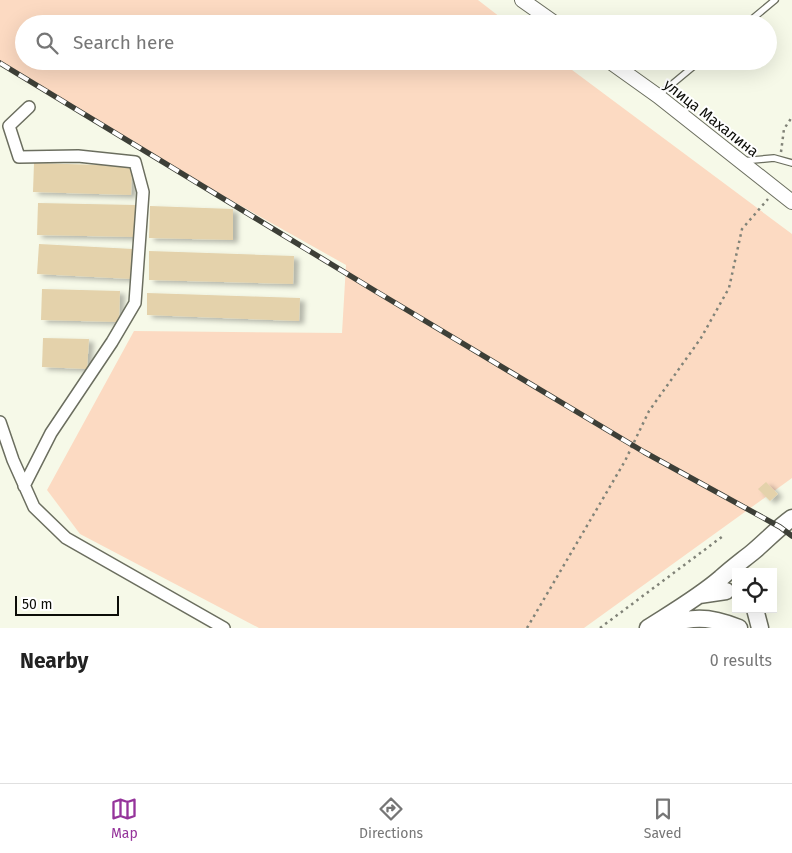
<!DOCTYPE html>
<html lang="en">
<head>
<meta charset="utf-8">
<style>
  :root { --surface:#fff; --page:#f2f2f2; --text:#222; --muted:#767676; --line:#e0e0e0; --accent:#95349b }
  body { margin:0; font-family:"Fira Sans",sans-serif; background:var(--page); color:var(--text) }
  .controls { position:absolute; right:15px; bottom:15px; display:grid; overflow:hidden; border-radius:0px; box-shadow:0 5px 20px #0002 }
  .controls button { width:45px; height:45px; display:grid; place-items:center; padding:0; border:0; border-bottom:1px solid var(--line); background:var(--surface); color:var(--text); font:25px sans-serif }
  .scale { position:absolute; left:15px; bottom:12px; width:104px; box-sizing:border-box; padding-left:5px; border:2px solid #0c0d08; border-top:0; font-size:14px; line-height:18px; white-space:nowrap; color:#0c0d08; -webkit-text-stroke:4px #fff; paint-order:stroke }
  .list { margin:0; padding:0; list-style:none }
  h2 { display:flex; justify-content:space-between; align-items:center; height:65px; margin:0; padding:0 20px; font-size:21px }
  h2 small { font-size:16px; font-weight:400; color:var(--muted) }
  .icon { flex:none; width:28px; height:28px; fill:none; stroke:currentColor; stroke-width:2; stroke-linecap:round; stroke-linejoin:round }
  .map { position:relative; flex:none; width:792px; height:628px; overflow:hidden }
  .search { position:absolute; background:var(--surface); box-shadow:0 5px 20px #0002; left:15px; right:15px; top:15px; height:55px; display:flex; align-items:center; gap:12px; box-sizing:border-box; padding:0 18px; border-radius:28px; color:var(--muted); font-size:19px }
  .sheet { height:155px; background:var(--surface) }
  nav { display:flex; justify-content:space-around; align-items:center; box-sizing:border-box; height:70px; border-top:1px solid var(--line); background:var(--surface); font-size:14px; color:var(--muted) }
  nav a { display:grid; justify-items:center; gap:2px }
  nav .on { color:var(--accent) }
  .map>svg:first-child { display:block }
  .green { fill:#fcdac2 }
  .building { fill:#e4d2ab; filter:url(#shadow) }
  .lines { fill:none; stroke-linecap:round; stroke-linejoin:round }
  .service-casing { stroke:#6b6e5f; stroke-width:8 }
  .minor-casing { stroke:#6b6e5f; stroke-width:14 }
  .tertiary-casing { stroke:#6b6e5f; stroke-width:16 }
  .secondary-casing { stroke:#6b6e5f; stroke-width:19 }
  .path { stroke:#818378; stroke-width:2.5; stroke-dasharray:2.5 4; stroke-linecap:butt }
  .service { stroke:#fff; stroke-width:5.5 }
  .minor { stroke:#fff; stroke-width:11 }
  .tertiary { stroke:#fff; stroke-width:14 }
  .secondary { stroke:#fff; stroke-width:16 }
  .rail-casing { stroke:#3d3f37; stroke-width:5.5 }
  .rail { stroke:#fff; stroke-width:4; stroke-dasharray:11; stroke-linecap:butt }
  .labels { text-anchor:middle; dominant-baseline:central; stroke-width:4; stroke-linejoin:round; paint-order:stroke }
  .street-label { font-size:15px; fill:#0c0d08; stroke:#fff }
</style>
</head>
<body>
<div class="map">
<svg width="792" height="628" viewBox="0 0 792 628">
  <defs>
    <filter id="shadow"><feDropShadow dx="5" dy="3" stdDeviation="2.5" flood-color="#0004"/></filter>
  </defs>
  <rect width="100%" height="100%" fill="#f6f9e8"/>
  <!-- green -->
  <path class="green" d="M0 0H478L509 24H24V61H560L792 234V478L584 628H259L80 534 47 490 134 331 342 333 346 265 156 158 0 63Z"/>
  <!-- building -->
  <path class="building" d="M34 163 132 166 131 195 33 192Z
    M38 203 136 205 135 237 37 235Z
    M150 206 233 209V240L149 238Z
    M39 244 133 249 132 279 37 274Z
    M149 251 294 256 293 284 149 280Z
    M42 289 120 291 119 322 41 320Z
    M147 293 300 298 299 321 147 315Z
    M43 338 89 339 87 369 42 367Z
    M766 482 778 494 770 501 758 489Z"/>
  <g class="lines">
    <!-- service casing -->
    <g class="service-casing">
      <path id="service" d="M746 24 775 0
        M659 95 700 61
        M742 161 774 158 792 163"/>
    </g>
    <!-- minor casing -->
    <g class="minor-casing">
      <path id="minor" d="M0 422 13 460 34 507 66 538 224 628
        M24 486 51 433 112 342 135 303 143 192 135 162 78 156 19 157 9 126 29 107"/>
    </g>
    <!-- tertiary casing -->
    <g class="tertiary-casing">
      <path id="tertiary" d="M522 0 556 24
        M609 61 658 96 792 202"/>
    </g>
    <!-- secondary casing -->
    <g class="secondary-casing">
      <path id="secondary" d="M699 595 726 591
        M755 609 760 628
        M659 626C692 617 707 615 739 628
        M648 628C673 612 699 597 721 578 732 568 743 560 754 551 767 540 778 528 792 518"/>
    </g>
    <!-- path -->
    <path class="path" d="M781 152 784 129 792 117
      M527 628 625 461 649 411 701 338 729 288 742 229 768 199
      M600 628 723 536"/>
    <!-- service -->
    <use href="#service" class="service"/>
    <!-- minor -->
    <use href="#minor" class="minor"/>
    <!-- tertiary -->
    <use href="#tertiary" class="tertiary"/>
    <!-- secondary -->
    <use href="#secondary" class="secondary"/>
    <!-- rail casing -->
    <g class="rail-casing">
      <path id="rail" d="M0 63 377 292 644 452 780 527 792 536"/>
    </g>
    <!-- rail -->
    <use href="#rail" class="rail"/>
  </g>
  <g class="labels">
    <!-- street labels -->
    <g class="street-label">
      <text transform="translate(711 118) rotate(38)">улица Махалина</text>
    </g>
  </g>
</svg>
<div class="controls">
<button><svg class="icon" aria-label="locate" viewBox="0 0 24 24"><circle cx="12" cy="12" r="6"/><path d="M12 2v4M12 18v4M2 12h4M18 12h4"/></svg></button>
</div>
<div class="scale">50 m</div>
<div class="search"><svg class="icon" aria-label="search" viewBox="0 0 24 24"><circle cx="10" cy="10" r="6"/><path d="M15 15l6 6"/></svg>Search here</div>
</div>
<section class="sheet">
<h2>Nearby<small>0 results</small></h2>
<ul class="list">
</ul>
</section>
<nav>
<a class="on"><svg class="icon" aria-label="map" viewBox="0 0 24 24"><path d="M3 6l6-2 6 2 6-2v14l-6 2-6-2-6 2zM9 4v14M15 6v14"/></svg>Map</a>
<a><svg class="icon" aria-label="directions" viewBox="0 0 24 24"><path d="M12 3l9 9-9 9-9-9zM9 14v-3h6M13 9l2 2-2 2"/></svg>Directions</a>
<a><svg class="icon" aria-label="saved" viewBox="0 0 24 24"><path d="M7 4h10v16l-5-4-5 4z"/></svg>Saved</a>
</nav>
</body>
</html>
